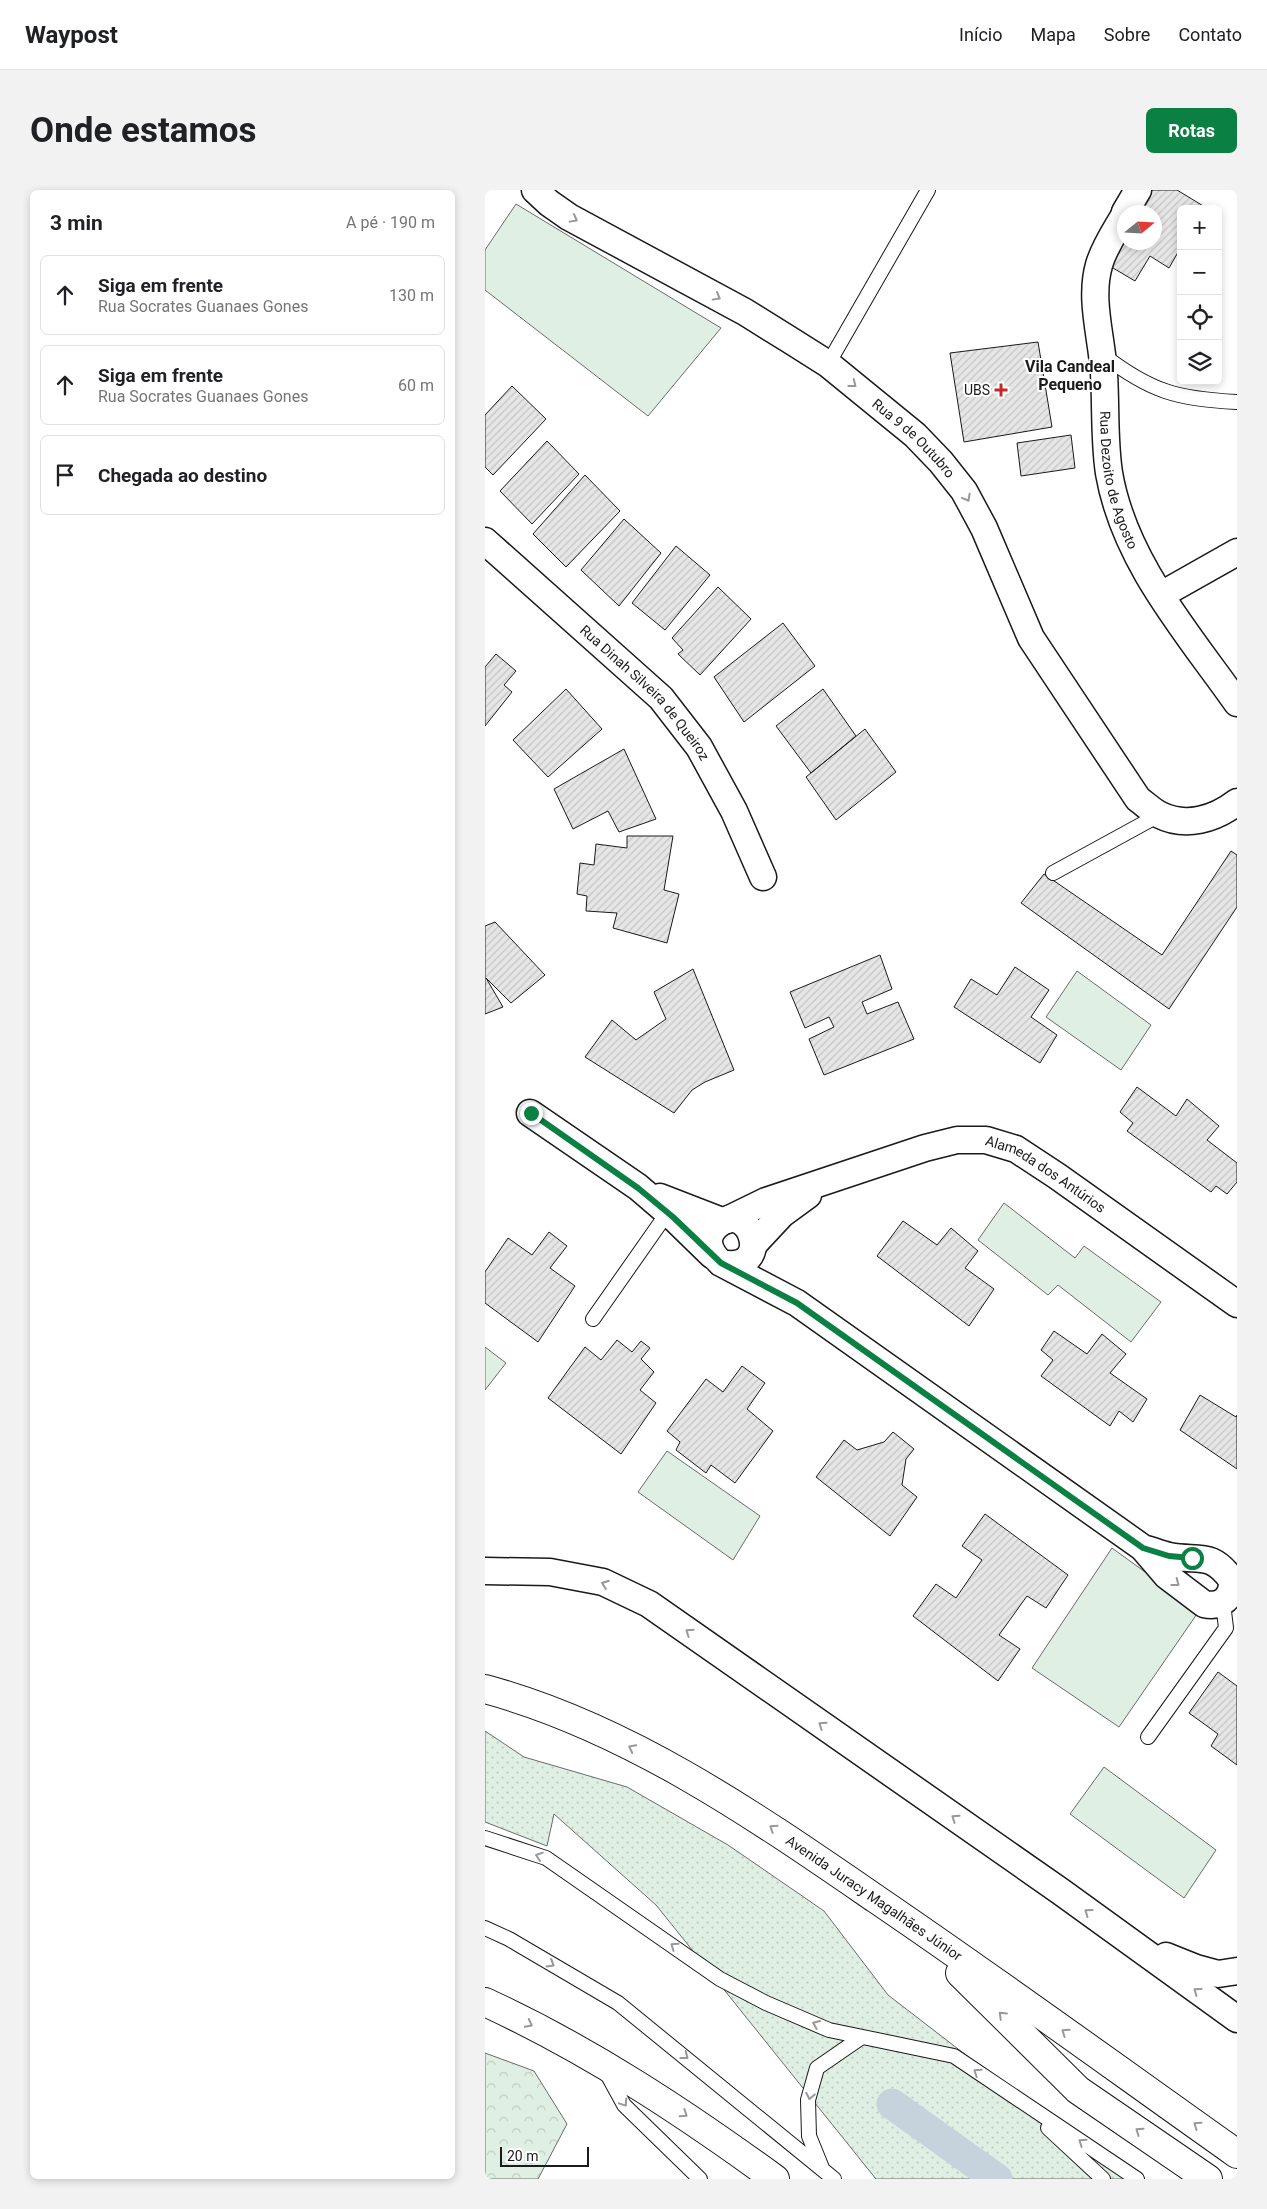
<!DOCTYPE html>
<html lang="pt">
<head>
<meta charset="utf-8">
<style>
  :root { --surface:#fff; --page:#f2f2f2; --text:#202124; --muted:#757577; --line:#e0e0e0; --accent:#0b8043 }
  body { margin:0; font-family:Roboto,sans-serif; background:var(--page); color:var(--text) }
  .controls { position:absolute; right:15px; top:15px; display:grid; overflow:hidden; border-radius:8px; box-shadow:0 2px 8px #0003 }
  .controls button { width:45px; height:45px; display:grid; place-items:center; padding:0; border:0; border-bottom:1px solid var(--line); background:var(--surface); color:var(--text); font:25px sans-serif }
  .compass { position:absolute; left:632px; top:15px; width:45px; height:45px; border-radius:50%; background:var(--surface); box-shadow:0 2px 8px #0003; rotate:72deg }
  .scale { position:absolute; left:15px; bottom:12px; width:89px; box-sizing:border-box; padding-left:5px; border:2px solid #1a1a1a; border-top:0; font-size:14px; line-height:18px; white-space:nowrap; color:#1a1a1a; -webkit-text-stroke:4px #fff; paint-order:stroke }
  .stop { position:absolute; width:15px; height:15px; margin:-11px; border:4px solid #0b8043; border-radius:50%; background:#fff }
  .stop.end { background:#0b8043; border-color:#fff; box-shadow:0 1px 5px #0008 }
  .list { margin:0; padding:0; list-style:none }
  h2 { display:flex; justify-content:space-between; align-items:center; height:65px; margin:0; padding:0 20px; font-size:21px }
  h2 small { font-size:16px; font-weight:400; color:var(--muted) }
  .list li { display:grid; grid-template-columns:32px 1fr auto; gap:15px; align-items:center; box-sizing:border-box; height:80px; margin:0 10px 10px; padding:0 10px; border:1px solid var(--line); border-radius:8px }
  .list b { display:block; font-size:19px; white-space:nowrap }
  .list p { margin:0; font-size:16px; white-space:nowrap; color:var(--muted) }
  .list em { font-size:16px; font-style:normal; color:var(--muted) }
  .icon { flex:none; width:28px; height:28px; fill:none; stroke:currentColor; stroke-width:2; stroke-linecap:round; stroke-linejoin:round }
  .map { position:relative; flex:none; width:752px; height:1989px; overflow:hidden; border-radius:8px }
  header { display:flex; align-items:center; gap:30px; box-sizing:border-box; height:70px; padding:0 25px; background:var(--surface); border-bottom:1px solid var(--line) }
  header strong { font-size:24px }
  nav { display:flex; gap:28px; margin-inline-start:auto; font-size:18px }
  .intro { display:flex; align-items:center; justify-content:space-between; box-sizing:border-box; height:120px; padding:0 30px }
  h1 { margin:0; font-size:35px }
  .button { padding:12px 22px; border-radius:8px; background:var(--accent); color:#fff; font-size:18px; font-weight:700 }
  main { display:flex; gap:30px; padding:0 30px }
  aside { flex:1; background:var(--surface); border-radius:8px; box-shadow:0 2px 8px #0003 }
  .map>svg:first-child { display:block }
  .grass { fill:url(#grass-dots); stroke:#6a6a6a }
  .forest { fill:url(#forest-crowns); stroke:#6a6a6a }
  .park { fill:#e0efe3; stroke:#6a6a6a }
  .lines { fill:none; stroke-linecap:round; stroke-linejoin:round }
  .canal { stroke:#c6d2dc; stroke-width:31 }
  .building { fill:url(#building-hatch); stroke:#1a1a1a }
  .service-casing { stroke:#1a1a1a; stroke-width:16 }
  .minor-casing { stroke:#1a1a1a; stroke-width:29 }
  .primary-casing { stroke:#1a1a1a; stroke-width:30 }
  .service { stroke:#fff; stroke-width:14 }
  .minor { stroke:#fff; stroke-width:26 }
  .primary { stroke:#fff; stroke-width:28 }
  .oneway { stroke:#989898 }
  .route { stroke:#0b8043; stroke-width:6 }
  .poi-dot { fill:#c62828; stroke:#fff; stroke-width:2 }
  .labels { text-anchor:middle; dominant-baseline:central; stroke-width:4; stroke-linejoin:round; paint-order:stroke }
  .poi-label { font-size:14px; fill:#1a1a1a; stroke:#fff; text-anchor:end }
  .street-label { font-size:14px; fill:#1a1a1a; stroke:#fff }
  .quarter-label { font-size:16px; font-weight:bold; fill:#1a1a1a; stroke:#fff }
</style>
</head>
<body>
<header>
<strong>Waypost</strong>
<nav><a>Início</a><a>Mapa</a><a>Sobre</a><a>Contato</a></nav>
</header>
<div class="intro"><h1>Onde estamos</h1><a class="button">Rotas</a></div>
<main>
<aside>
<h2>3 min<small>A pé · 190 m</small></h2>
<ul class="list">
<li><svg class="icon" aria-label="ahead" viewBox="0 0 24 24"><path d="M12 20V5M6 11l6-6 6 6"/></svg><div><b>Siga em frente</b><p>Rua Socrates Guanaes Gones</p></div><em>130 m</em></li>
<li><svg class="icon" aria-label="ahead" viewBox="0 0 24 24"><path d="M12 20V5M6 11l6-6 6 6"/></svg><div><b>Siga em frente</b><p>Rua Socrates Guanaes Gones</p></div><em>60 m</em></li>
<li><svg class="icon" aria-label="arrive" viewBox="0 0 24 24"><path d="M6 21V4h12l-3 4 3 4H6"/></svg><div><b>Chegada ao destino</b></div></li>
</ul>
</aside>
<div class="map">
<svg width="752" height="1989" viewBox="0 0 752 1989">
  <defs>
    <pattern id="grass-dots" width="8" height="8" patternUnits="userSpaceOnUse" patternTransform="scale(1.25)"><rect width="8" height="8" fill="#e0efe3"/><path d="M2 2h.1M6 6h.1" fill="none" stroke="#c0ccc2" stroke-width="1.8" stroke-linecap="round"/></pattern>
    <pattern id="forest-crowns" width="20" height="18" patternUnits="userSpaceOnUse" patternTransform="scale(1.25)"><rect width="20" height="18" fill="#e0efe3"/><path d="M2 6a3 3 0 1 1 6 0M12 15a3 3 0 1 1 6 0" fill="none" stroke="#c0ccc2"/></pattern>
    <pattern id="building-hatch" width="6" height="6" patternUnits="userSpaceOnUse" patternTransform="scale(1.25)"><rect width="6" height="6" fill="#e6e6e6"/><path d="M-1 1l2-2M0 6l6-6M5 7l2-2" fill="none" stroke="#c5c5c5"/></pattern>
  </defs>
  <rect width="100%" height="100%" fill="#fff"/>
  <!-- grass -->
  <path class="grass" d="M0 1541 39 1567 142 1597 243 1655 339 1721 403 1805 642 1989H391L171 1715 69 1624 62 1656 0 1632Z"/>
  <!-- forest -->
  <path class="forest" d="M0 1863 49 1881 82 1934 53 1989H0Z"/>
  <!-- park -->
  <path class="park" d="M31 14 236 138 163 226 0 100V60Z
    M592 781 666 835 636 880 561 827Z
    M519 1013 590 1068 599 1056 676 1112 646 1152 573 1095 563 1105 493 1050Z
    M0 1157 21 1173 0 1200Z
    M182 1261 275 1326 248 1370 153 1302Z
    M627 1358 714 1421 634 1537 547 1478Z
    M619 1577 731 1660 699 1708 585 1624Z"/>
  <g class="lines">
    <!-- canal -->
    <path class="canal" d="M407 1914 512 1989"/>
  </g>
  <!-- building -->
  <path class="building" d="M667 0H692L720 17 718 19H696V57L684 78 665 66 650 91 623 75 640 47V52H670V22H654Z
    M553 152 567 237 479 252 465 163Z
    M27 196 61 229 8 285 0 277V225Z
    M586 245 590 278 536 286 532 253Z
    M62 251 94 284 47 334 15 301Z
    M100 285 135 321 81 377 48 344Z
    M139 329 176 363 134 416 96 380Z
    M191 356 225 385 180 440 147 413Z
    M233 397 266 429 215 485 193 464 198 460 187 448Z
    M298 433 330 476 259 532 229 487Z
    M11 464 31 481 19 495 27 502 0 536V477Z
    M81 499 117 539 63 587 28 550Z
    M338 499 371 546 326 583 291 536Z
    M380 539 411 582 351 630 321 587Z
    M139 559 171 629 134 642 123 621 88 639 69 599Z
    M142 646H188L179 700 194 704 182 753 128 738 132 723 101 721 102 706 92 704 95 673 109 675 111 654 142 658Z
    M746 661 752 665V717L684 819 536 713 559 684 677 765Z
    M10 732 60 785 26 813 1 788 18 817 0 824V736Z
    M395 765 407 799 377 812 382 824 413 812 429 849 339 885 324 849 349 837 344 827 320 838 305 802Z
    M530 777 564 800 546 827 572 845 555 873 469 817 486 789 512 805Z
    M208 779 249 880 220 892 207 900 189 923 100 867 127 830 151 850 181 829 169 802Z
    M652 897 691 926 702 909 734 936 722 950 752 973V992L742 1004 731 996 726 1002 642 941 648 933 635 922Z
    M418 1031 452 1055 466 1038 493 1061 480 1078 509 1099 484 1136 392 1066Z
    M64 1042 82 1056 65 1078 90 1096 53 1152 0 1113V1082L23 1048 47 1065Z
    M569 1141 602 1164 617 1144 641 1164 625 1183 662 1209 648 1232 634 1221 625 1236 556 1186 568 1170 556 1160Z
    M132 1150 147 1162 156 1151 165 1158 156 1169 169 1182 155 1200 171 1213 136 1264 63 1208 100 1157 116 1170Z
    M257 1176 280 1193 262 1219 288 1241 250 1293 226 1275 221 1283 191 1260 195 1252 182 1241 221 1189 238 1202Z
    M715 1205 751 1227 752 1225V1279L695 1240Z
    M408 1242 429 1259 421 1269 417 1295 432 1307 405 1346 331 1287 359 1250 372 1260 399 1252Z
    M500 1324 583 1385 561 1418 542 1406 514 1445 535 1459 513 1491 428 1426 451 1394 471 1408 497 1370 477 1356Z
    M733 1482 752 1496V1575L726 1556 733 1544 704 1523Z"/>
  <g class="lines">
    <!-- service casing -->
    <g class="service-casing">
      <path id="service" d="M618 165C666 202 693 209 752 212
        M343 174 443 0
        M568 683 674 625
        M108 1129 183 1022
        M663 1547 741 1438 738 1413
        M0 1648 61 1668 235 1789 281 1813 344 1840 469 1866 652 1989
        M0 1738 24 1749 133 1813 349 1989
        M121 1882 139 1915 215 1989
        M563 1938 618 1989
        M337 1978 324 1946 323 1910 332 1878 377 1847"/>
    </g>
    <!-- minor casing -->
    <g class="minor-casing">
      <g id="minor">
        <path id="s1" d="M50 0 64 13 84 27 260 122 305 150 343 174 430 245 456 272 479 301 499 338 546 448 653 609C660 614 667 621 675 625 701 638 730 629 752 612"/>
        <path d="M640 22 653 0"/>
        <path id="s2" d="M640 24C631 40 619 57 614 75 604 110 617 148 619 184 621 217 619 250 624 283 639 371 702 442 752 513"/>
        <path id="s3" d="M0 351 176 508 214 557 249 621 278 687"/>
        <path d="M676 405 752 362"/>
        <path d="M45 923 153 997 188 1027 227 1065"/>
        <path d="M175 1007 237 1031"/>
        <path id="s4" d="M242 1030 281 1011 440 958 472 950H501L531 959 572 986 752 1114"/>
        <path d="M269 1054 297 1024 323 1005"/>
        <path d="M236 1073C290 1084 266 1009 234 1034 218 1046 223 1061 236 1073L312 1113 658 1358 682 1386 719 1414C737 1418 748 1407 747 1390 725 1360 713 1372 684 1366 675 1364 666 1360 658 1358"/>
        <path d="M0 1381 65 1382 118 1392 164 1414 575 1701 752 1829"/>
        <path d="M681 1766 711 1778 733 1784 752 1781"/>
      </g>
    </g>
    <!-- primary casing -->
    <g class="primary-casing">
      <g id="primary">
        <path id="s5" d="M0 1499C144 1538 270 1626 391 1709 513 1792 632 1879 752 1964"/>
        <path d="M475 1783 593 1900 723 1989"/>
        <path d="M0 1812C104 1860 198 1922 290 1989"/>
      </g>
    </g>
    <!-- service -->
    <use href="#service" class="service"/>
    <!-- minor -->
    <use href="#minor" class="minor"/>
    <!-- primary -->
    <use href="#primary" class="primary"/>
  </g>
  <!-- one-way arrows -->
  <defs><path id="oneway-chevron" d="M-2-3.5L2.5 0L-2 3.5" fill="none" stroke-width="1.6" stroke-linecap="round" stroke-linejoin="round" transform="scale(1.25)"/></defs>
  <g class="oneway">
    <use href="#oneway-chevron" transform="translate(89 29) rotate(29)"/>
    <use href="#oneway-chevron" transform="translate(232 107) rotate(29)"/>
    <use href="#oneway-chevron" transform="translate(368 194) rotate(38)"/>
    <use href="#oneway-chevron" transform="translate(482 308) rotate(61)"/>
    <use href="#oneway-chevron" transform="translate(691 1393) rotate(37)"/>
    <use href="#oneway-chevron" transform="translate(120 1394) rotate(-160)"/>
    <use href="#oneway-chevron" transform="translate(204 1442) rotate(-145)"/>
    <use href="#oneway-chevron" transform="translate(337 1535) rotate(-145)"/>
    <use href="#oneway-chevron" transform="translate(147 1558) rotate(-153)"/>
    <use href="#oneway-chevron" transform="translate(470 1628) rotate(-145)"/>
    <use href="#oneway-chevron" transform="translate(288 1638) rotate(-146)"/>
    <use href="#oneway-chevron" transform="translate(54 1666) rotate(-161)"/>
    <use href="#oneway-chevron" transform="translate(603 1722) rotate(-144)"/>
    <use href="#oneway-chevron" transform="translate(189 1756) rotate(-145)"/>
    <use href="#oneway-chevron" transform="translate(66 1774) rotate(31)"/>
    <use href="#oneway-chevron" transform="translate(712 1801) rotate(-144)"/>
    <use href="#oneway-chevron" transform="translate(517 1825) rotate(-136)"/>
    <use href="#oneway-chevron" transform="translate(44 1834) rotate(27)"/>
    <use href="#oneway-chevron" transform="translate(331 1834) rotate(-157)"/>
    <use href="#oneway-chevron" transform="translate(580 1842) rotate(-145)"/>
    <use href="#oneway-chevron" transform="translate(200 1866) rotate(38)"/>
    <use href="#oneway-chevron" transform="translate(492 1882) rotate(-146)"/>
    <use href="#oneway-chevron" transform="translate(325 1906) rotate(101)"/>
    <use href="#oneway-chevron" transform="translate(139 1913) rotate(56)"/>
    <use href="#oneway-chevron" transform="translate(199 1924) rotate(34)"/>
    <use href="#oneway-chevron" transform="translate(712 1935) rotate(-145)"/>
    <use href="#oneway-chevron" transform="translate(654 1941) rotate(-145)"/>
    <use href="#oneway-chevron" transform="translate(597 1952) rotate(-146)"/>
  </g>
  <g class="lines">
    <!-- route -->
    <path class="route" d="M46 923 153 998 188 1027 236 1073 312 1113 658 1358 684 1366 707 1368"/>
  </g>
  <!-- markers -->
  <path class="poi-dot" d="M513.5 192.5h5v5h5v5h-5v5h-5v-5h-5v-5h5z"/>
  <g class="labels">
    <!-- poi labels -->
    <g class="poi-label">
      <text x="505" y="200">UBS</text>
    </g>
    <!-- street labels -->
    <g class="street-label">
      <text stroke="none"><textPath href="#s1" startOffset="455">Rua 9 de Outubro</textPath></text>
      <text stroke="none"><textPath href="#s2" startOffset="275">Rua Dezoito de Agosto</textPath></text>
      <text stroke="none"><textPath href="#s3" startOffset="221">Rua Dinah Silveira de Queiroz</textPath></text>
      <text stroke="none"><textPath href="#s4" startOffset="342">Alameda dos Antúrios</textPath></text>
      <text stroke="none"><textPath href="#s5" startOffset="444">Avenida Juracy Magalhães Júnior</textPath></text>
    </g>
    <!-- quarter labels -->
    <g class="quarter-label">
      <text x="585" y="176">Vila Candeal<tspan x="585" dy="18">Pequeno</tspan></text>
    </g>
  </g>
</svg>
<div class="controls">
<button>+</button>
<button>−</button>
<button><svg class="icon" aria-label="locate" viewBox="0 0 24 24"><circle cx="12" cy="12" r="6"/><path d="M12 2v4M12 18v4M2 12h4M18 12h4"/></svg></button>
<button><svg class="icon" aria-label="layers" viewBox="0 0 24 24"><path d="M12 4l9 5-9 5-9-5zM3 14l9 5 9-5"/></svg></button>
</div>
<svg class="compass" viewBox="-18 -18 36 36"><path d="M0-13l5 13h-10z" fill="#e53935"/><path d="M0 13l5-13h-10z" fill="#757577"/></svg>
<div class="scale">20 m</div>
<div class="stop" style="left:707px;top:1368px"></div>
<div class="stop end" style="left:46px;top:923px"></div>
</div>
</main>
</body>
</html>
